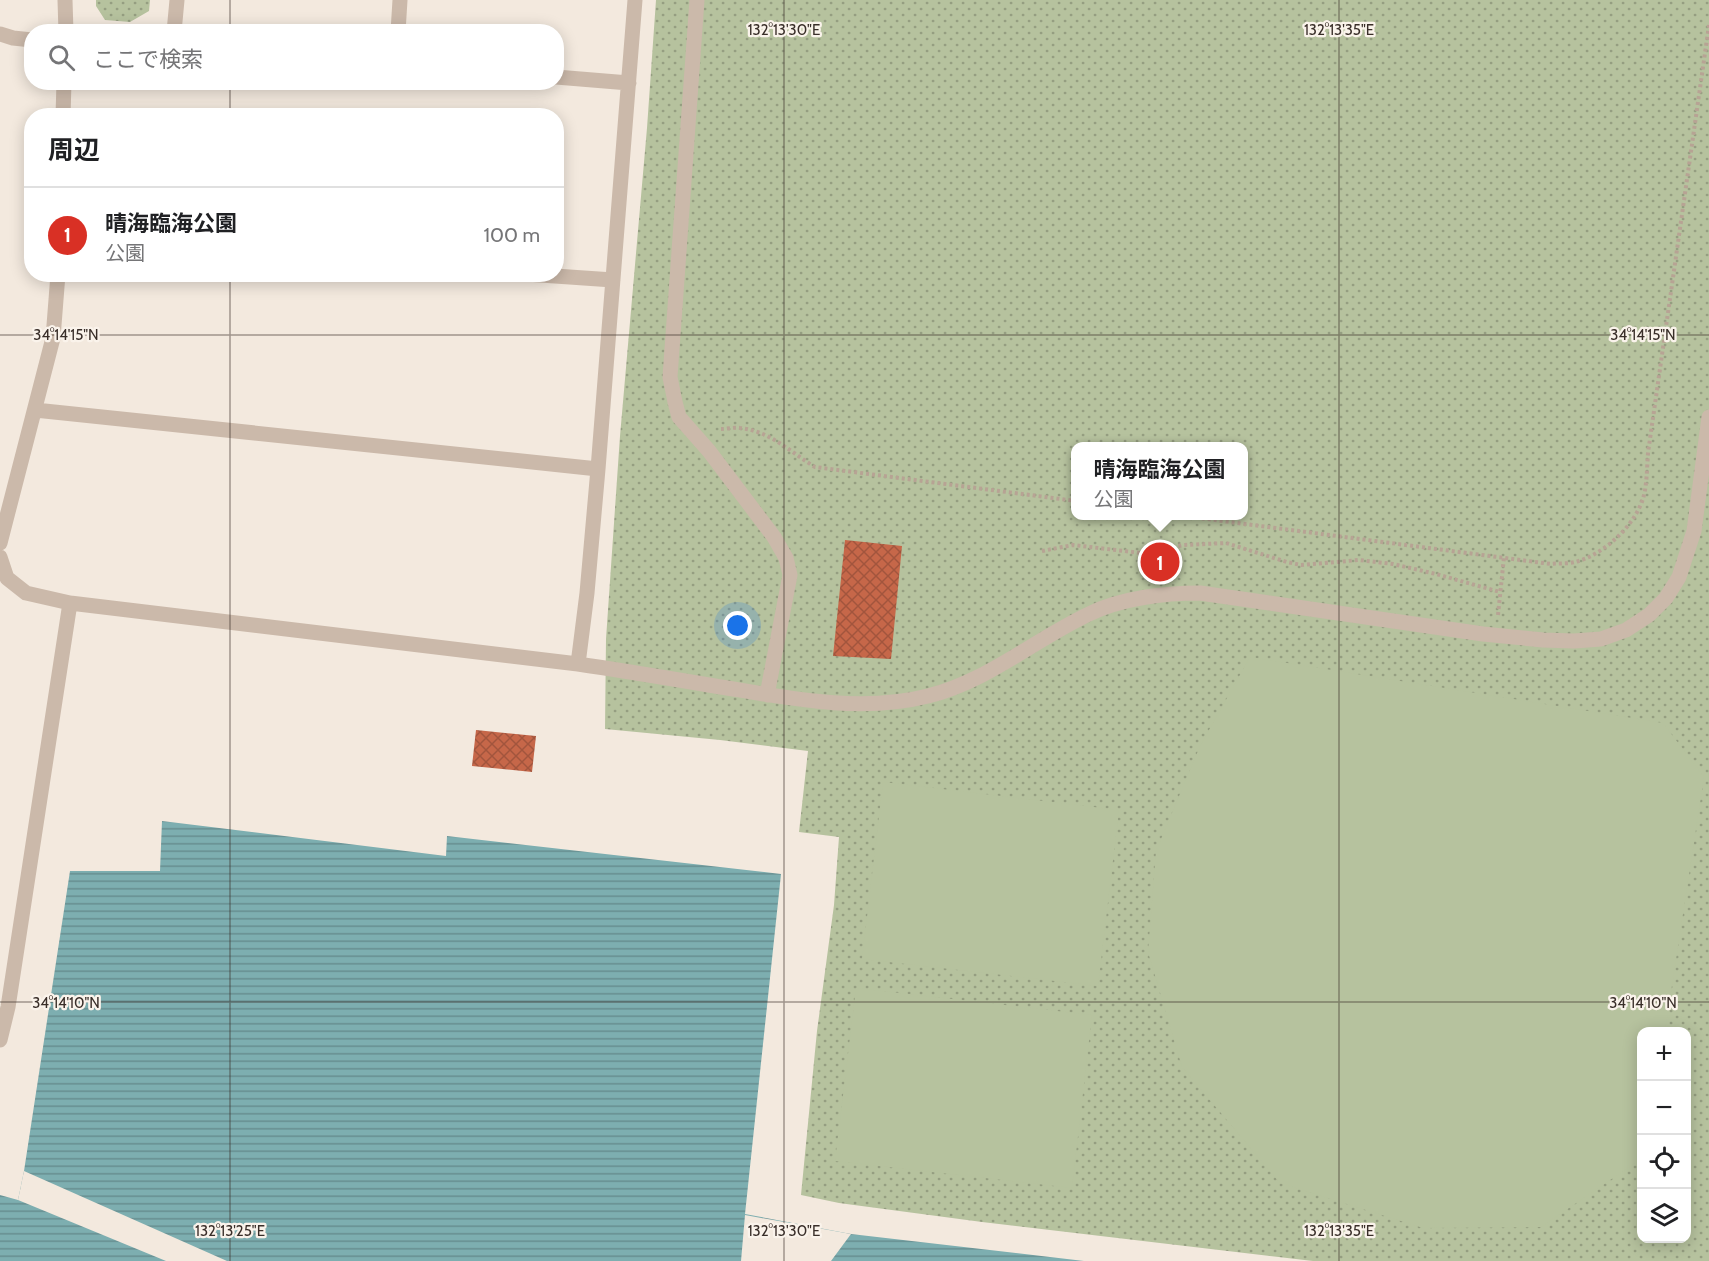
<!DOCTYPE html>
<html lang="ja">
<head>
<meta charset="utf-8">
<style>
  :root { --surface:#fff; --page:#f6f6f6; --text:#202124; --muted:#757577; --line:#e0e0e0; --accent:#d93025 }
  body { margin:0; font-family:Cabin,"Noto Sans JP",sans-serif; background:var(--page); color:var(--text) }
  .controls { position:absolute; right:18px; bottom:18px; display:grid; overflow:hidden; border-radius:12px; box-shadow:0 3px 15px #0003 }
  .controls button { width:54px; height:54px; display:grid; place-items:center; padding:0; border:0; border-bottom:2px solid var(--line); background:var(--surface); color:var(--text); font:30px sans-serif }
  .you { position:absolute; left:738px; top:626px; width:21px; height:21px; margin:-15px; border:4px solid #fff; border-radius:50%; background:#1a73e8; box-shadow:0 0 0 9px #1a73e833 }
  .badge { display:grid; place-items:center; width:39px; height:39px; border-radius:50%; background:var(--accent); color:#fff; font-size:20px; font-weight:700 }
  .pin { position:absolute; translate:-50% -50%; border:3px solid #fff; box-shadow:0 2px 6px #0006 }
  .popup { position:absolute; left:1071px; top:442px; width:177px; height:78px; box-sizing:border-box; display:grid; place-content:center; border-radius:12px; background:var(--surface); filter:drop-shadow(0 2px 4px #0005); font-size:20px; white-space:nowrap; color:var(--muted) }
  .popup b { font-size:22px; color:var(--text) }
  .popup::after { content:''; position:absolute; left:50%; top:100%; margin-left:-12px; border:12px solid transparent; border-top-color:var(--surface) }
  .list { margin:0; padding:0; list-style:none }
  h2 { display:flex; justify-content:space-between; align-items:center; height:78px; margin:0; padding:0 24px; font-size:26px }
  h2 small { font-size:20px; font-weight:400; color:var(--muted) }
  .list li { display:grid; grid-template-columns:39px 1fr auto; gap:18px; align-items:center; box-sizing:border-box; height:96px; padding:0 24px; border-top:2px solid var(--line) }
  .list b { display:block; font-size:22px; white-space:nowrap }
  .list p { margin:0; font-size:20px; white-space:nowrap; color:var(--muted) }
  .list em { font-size:20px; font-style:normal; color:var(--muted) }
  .icon { flex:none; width:33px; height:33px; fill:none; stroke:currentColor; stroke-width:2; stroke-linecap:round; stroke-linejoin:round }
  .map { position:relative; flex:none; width:1709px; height:1261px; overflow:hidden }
  .search { position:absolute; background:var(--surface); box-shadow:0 3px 15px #0003; left:24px; top:24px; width:540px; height:66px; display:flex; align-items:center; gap:15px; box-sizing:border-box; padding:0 21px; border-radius:24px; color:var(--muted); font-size:22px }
  .panel { position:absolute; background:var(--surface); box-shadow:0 3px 15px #0003; left:24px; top:108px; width:540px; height:174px; border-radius:24px }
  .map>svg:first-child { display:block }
  .grass { fill:url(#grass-dots); fill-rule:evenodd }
  .garden { fill:#b6c29e }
  .water { fill:url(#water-rules) }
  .pier { fill:#f3e9de }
  .building { fill:url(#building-cross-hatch) }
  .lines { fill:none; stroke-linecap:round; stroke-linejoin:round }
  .path { stroke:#b7a394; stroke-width:4; stroke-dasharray:3 3; stroke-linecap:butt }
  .minor { stroke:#cbb9aa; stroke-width:15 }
  .ticks { fill:none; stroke:#392e29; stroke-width:1.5; stroke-opacity:0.45 }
  .ticks-label { font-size:15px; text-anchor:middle; fill:#392e29; stroke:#faf3eb; stroke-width:4.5; stroke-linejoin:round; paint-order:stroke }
</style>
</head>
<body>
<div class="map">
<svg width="1709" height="1261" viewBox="0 0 1709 1261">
  <defs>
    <pattern id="grass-dots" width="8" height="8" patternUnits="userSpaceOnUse" patternTransform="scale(1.5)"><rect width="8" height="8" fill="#b6c29e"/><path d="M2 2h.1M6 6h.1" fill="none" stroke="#959e81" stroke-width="1.8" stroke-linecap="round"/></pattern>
    <pattern id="water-rules" width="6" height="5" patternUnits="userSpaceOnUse" patternTransform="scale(1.5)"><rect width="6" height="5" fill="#7daeb0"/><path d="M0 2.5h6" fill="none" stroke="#678e8f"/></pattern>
    <pattern id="building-cross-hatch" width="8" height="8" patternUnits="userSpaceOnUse" patternTransform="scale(1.5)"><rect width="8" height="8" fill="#c66749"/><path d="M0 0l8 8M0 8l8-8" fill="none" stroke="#a2553d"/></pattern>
  </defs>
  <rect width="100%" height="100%" fill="#f3e9de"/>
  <!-- grass -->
  <path class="grass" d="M96 0H150L149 11 130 22 105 20 96 6Z
    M656 0H1709V1261H1313L982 1222 839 1203 801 1195 817 1031 834 905 839 837 799 832 808 751 720 740 605 729 606 639 620 436 647 128ZM1076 446H1244V516H1076ZM1642 1032H1686V1238H1642Z"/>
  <!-- garden -->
  <path class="garden" d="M1250 657 1663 723 1704 777 1665 1031 1642 1032 1641 1159 1541 1227 1423 1228 1280 1183 1182 1067 1148 952 1156 851 1200 746Z
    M883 782 1119 810 1098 986 862 959Z
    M856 988 1092 1015 1072 1188 835 1161Z"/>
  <!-- water -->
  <path class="water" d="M162 821 446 856 447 836 781 874 745 1214 851 1234 1084 1261H0V1195L18 1200 24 1171 70 871H160Z"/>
  <!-- pier -->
  <path class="pier" d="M24 1171 227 1261H166L18 1200Z
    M745 1215 851 1234 831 1261H741Z"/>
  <!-- building -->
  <path class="building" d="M845 540 902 546 891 659 833 656Z
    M476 730 536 736 532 772 472 766Z"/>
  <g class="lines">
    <!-- path -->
    <path class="path" d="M721 429C727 429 734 427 740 428 770 431 790 452 815 467L1076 501
      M1184 516 1551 564C1559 563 1568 564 1575 562 1604 555 1637 524 1644 495 1647 482 1647 467 1648 453L1709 25
      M1042 551 1073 545 1141 553 1184 545 1226 543 1287 562 1301 565 1359 560 1393 564 1436 574 1500 592
      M1498 615 1504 557"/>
    <!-- minor -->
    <path class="minor" d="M65 0 66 32
      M697 0 670 377 675 402 679 417 709 451 774 537 786 558 790 575 767 695
      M174 32 177 0
      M398 32 400 0
      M0 34 13 38 32 40
      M556 77 629 83
      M63 116 64 82
      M526 274 613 280
      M35 410 598 469
      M0 543 53 338 58 274
      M0 557 7 578 26 593 70 603 578 664 587 593 598 469 635 0
      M578 664C626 671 673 679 721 687 788 698 861 713 928 696 988 681 1034 640 1089 614 1121 598 1165 593 1200 593L1483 634 1543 640 1574 641 1601 639 1626 630 1649 615 1666 598 1679 577 1694 531 1709 417
      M0 1040 8 1007 70 603"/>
  </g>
  <!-- ticks -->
  <path class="ticks" d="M230 0V32M784 0V1261M1339 0V1261M230 82V116M230 274V1261M0 335H1709M0 1002H1709"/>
  <g class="ticks-label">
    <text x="784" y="35">132°13'30"E</text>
    <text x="1339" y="35">132°13'35"E</text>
    <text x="66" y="340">34°14'15"N</text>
    <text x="1643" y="340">34°14'15"N</text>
    <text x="66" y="1008">34°14'10"N</text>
    <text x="1643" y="1008">34°14'10"N</text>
    <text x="230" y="1236">132°13'25"E</text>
    <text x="784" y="1236">132°13'30"E</text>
    <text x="1339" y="1236">132°13'35"E</text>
  </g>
</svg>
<div class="controls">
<button>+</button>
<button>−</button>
<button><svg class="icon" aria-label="locate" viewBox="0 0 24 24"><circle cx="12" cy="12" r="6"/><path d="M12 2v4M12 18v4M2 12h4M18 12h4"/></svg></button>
<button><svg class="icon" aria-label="layers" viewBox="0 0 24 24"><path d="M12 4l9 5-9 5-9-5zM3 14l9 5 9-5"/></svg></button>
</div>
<div class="you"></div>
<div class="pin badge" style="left:1160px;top:562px">1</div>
<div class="popup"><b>晴海臨海公園</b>公園</div>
<div class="search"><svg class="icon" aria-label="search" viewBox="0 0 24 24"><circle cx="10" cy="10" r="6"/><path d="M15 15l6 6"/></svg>ここで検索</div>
<section class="panel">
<h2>周辺<small></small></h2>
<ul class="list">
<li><span class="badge">1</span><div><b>晴海臨海公園</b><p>公園</p></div><em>100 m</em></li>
</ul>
</section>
</div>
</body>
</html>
